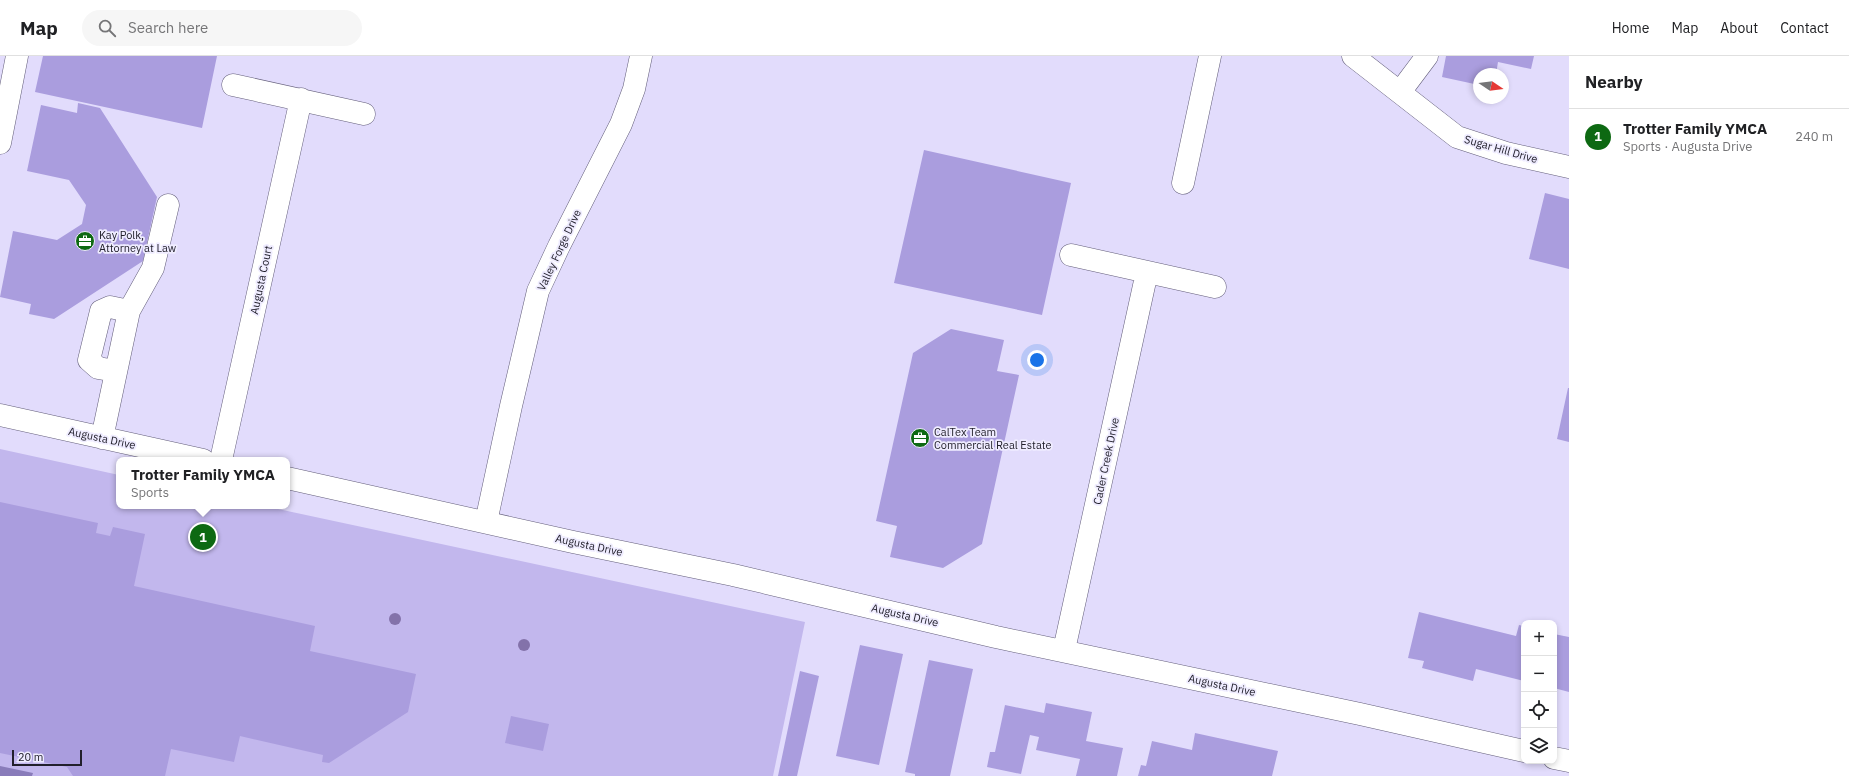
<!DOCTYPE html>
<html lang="en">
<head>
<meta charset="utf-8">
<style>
  :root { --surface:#fff; --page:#f6f6f6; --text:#202124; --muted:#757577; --line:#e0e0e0; --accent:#0d6912 }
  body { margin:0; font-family:"IBM Plex Sans",sans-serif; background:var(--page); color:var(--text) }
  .controls { position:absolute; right:12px; bottom:12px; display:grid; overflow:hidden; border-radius:8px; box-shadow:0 2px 6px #0003 }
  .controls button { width:36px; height:36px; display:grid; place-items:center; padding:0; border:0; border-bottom:1px solid var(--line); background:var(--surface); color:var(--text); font:20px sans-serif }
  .compass { position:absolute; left:1473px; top:12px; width:36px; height:36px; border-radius:50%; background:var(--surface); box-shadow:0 2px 6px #0003; rotate:103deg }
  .scale { position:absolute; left:12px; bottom:10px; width:70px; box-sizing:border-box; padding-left:4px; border:2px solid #22202c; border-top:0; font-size:11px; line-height:14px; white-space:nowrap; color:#22202c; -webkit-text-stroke:3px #efecff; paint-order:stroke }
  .you { position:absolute; left:1037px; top:304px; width:14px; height:14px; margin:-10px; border:3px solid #fff; border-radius:50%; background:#1a73e8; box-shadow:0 0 0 6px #1a73e833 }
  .badge { display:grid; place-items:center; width:26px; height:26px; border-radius:50%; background:var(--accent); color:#fff; font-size:13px; font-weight:700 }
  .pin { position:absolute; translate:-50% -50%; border:2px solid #fff; box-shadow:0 1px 4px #0006 }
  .popup { position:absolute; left:116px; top:401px; width:174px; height:52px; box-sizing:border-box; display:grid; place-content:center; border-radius:8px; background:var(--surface); filter:drop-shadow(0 1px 3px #0005); font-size:13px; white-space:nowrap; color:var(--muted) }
  .popup b { font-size:15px; color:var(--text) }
  .popup::after { content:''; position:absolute; left:50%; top:100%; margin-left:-8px; border:8px solid transparent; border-top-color:var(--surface) }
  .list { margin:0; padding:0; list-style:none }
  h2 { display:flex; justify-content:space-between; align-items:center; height:52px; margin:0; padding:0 16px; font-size:17px }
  h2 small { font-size:13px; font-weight:400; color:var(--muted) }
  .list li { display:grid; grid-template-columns:26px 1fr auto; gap:12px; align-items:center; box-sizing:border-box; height:56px; padding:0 16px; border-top:1px solid var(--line) }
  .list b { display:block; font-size:15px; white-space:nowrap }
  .list p { margin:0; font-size:13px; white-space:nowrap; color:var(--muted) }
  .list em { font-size:13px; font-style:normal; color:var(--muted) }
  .icon { flex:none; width:22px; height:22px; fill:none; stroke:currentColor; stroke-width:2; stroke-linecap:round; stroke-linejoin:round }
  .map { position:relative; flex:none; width:1569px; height:720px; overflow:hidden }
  header { display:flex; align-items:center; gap:24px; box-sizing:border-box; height:56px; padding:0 20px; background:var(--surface); border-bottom:1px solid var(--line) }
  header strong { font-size:19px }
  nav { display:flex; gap:22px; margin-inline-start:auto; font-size:14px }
  .search { width:280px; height:36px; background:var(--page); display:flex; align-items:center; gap:10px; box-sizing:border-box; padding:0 14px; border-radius:22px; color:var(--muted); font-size:15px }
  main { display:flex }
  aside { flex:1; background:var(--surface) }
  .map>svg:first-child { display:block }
  .green { fill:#c2b7ed }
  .water { fill:#897cba }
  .building { fill:#aa9dde }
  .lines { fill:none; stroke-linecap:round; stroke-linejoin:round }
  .minor-casing { stroke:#645f7b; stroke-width:23 }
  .minor { stroke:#fff; stroke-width:22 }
  .tree { fill:#8372aa }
  .labels { text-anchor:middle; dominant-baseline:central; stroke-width:3.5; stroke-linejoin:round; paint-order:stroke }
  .street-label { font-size:11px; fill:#22202c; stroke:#efecff }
  .poi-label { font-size:11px; fill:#22202c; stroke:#efecff; text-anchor:start }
</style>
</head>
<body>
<header>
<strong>Map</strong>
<div class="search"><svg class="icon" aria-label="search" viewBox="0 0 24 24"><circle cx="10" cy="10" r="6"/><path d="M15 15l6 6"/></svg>Search here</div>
<nav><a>Home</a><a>Map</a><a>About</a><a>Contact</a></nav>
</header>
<main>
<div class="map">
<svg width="1569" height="720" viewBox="0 0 1569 720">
  <rect width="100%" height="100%" fill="#e2dcfc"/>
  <!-- green -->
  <path class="green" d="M0 393 119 419V450H264L805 566 773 720H0Z"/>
  <!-- water -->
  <path class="water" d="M0 710 33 717 32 720H0Z"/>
  <!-- building -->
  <path class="building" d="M43 0H217L202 72 35 36Z
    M1446 0H1534L1531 13 1498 6 1496 18H1479V29L1442 21Z
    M78 47 100 52 157 141 143 205 54 263 29 258 31 248 0 241 13 175 57 184 82 168 86 149 69 124 27 115 41 49 77 57Z
    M924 94 1071 127 1042 259 894 227Z
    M1545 137 1569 143V213L1529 203Z
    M951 273 1004 284 997 315 1019 319 982 488 943 512 890 501 897 470 876 465 913 297Z
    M1568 332H1569V386L1557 383Z
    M0 446 98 467 96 477 110 480 113 471 145 478 134 530 315 570 310 595 416 618 408 656 329 707 322 706 323 699 240 680 234 706 171 693 165 720H73L67 711 0 697Z
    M1419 556 1516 580 1519 569 1524 570V625L1476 613 1473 625 1422 612 1424 605 1408 602Z
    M1554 578 1569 581V636L1554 632Z
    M860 589 903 598 879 709 836 700Z
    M929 604 973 613 950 720H915V718L905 716Z
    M800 615 819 620 797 720H778Z
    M1046 647 1092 656 1086 685 1123 692 1117 720H1076L1080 703 1036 694 1039 681 1030 679 1021 718 987 711 990 696H995L1005 649 1044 657Z
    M511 660 549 668 543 695 505 687Z
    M1195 677 1278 695 1272 720H1138L1141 709 1146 710 1152 685 1192 694Z"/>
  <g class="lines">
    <!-- minor casing -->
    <g class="minor-casing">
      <path id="minor" d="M1353 0 1457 81 1506 97 1569 111
        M233 29 364 58
        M1400 36 1427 0
        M0 87 17 0
        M1183 127 1210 0
        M1071 199 1215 231
        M116 315 98 312 89 304 101 255 110 251 129 255
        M0 359 203 404
        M102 382 129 255 153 212 168 149
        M221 404 301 43
        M287 422 573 486 733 519 996 581 1360 658 1524 695
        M486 466 511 350 538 235 559 190 621 68 634 33 641 0
        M1064 594 1147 216
        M1554 702 1569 705"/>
    </g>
    <!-- minor -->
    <use href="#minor" class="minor"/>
  </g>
  <!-- trees -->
  <g class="tree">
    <circle cx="395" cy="563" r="6"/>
    <circle cx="524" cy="589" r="6"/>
  </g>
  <!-- icons -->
  <defs>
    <g id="office-disc" transform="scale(1)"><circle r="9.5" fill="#0d6912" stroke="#efecff"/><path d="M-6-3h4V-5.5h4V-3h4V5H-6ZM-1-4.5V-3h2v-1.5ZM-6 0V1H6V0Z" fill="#fff"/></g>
  </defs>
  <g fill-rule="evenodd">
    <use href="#office-disc" x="85" y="185"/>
    <use href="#office-disc" x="920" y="382"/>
  </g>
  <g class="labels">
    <!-- street labels -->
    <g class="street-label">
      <text transform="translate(1501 93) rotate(16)">Sugar Hill Drive</text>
      <text transform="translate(559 194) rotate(-65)">Valley Forge Drive</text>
      <text transform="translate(261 224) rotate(-78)">Augusta Court</text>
      <text transform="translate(102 382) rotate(12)">Augusta Drive</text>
      <text transform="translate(1106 405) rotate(-78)">Cader Creek Drive</text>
      <text transform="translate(589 489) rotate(12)">Augusta Drive</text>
      <text transform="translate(905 559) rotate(13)">Augusta Drive</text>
      <text transform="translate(1222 629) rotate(12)">Augusta Drive</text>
    </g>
    <!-- poi labels -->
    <g class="poi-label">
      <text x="99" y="179">Kay Polk,<tspan x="99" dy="13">Attorney at Law</tspan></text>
      <text x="934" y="376">CalTex Team<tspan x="934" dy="13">Commercial Real Estate</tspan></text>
    </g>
  </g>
</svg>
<div class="controls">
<button>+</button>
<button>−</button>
<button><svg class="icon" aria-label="locate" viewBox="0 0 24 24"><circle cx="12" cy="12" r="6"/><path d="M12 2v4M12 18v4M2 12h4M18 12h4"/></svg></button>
<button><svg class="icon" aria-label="layers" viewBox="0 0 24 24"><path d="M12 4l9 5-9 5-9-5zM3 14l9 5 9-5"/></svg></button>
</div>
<svg class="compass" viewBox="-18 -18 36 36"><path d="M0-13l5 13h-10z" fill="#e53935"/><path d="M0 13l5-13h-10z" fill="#757577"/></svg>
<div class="scale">20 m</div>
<div class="you"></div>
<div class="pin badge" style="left:203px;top:481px">1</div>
<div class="popup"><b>Trotter Family YMCA</b>Sports</div>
</div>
<aside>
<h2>Nearby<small></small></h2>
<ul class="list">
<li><span class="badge">1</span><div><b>Trotter Family YMCA</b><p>Sports · Augusta Drive</p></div><em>240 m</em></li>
</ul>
</aside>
</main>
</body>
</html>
